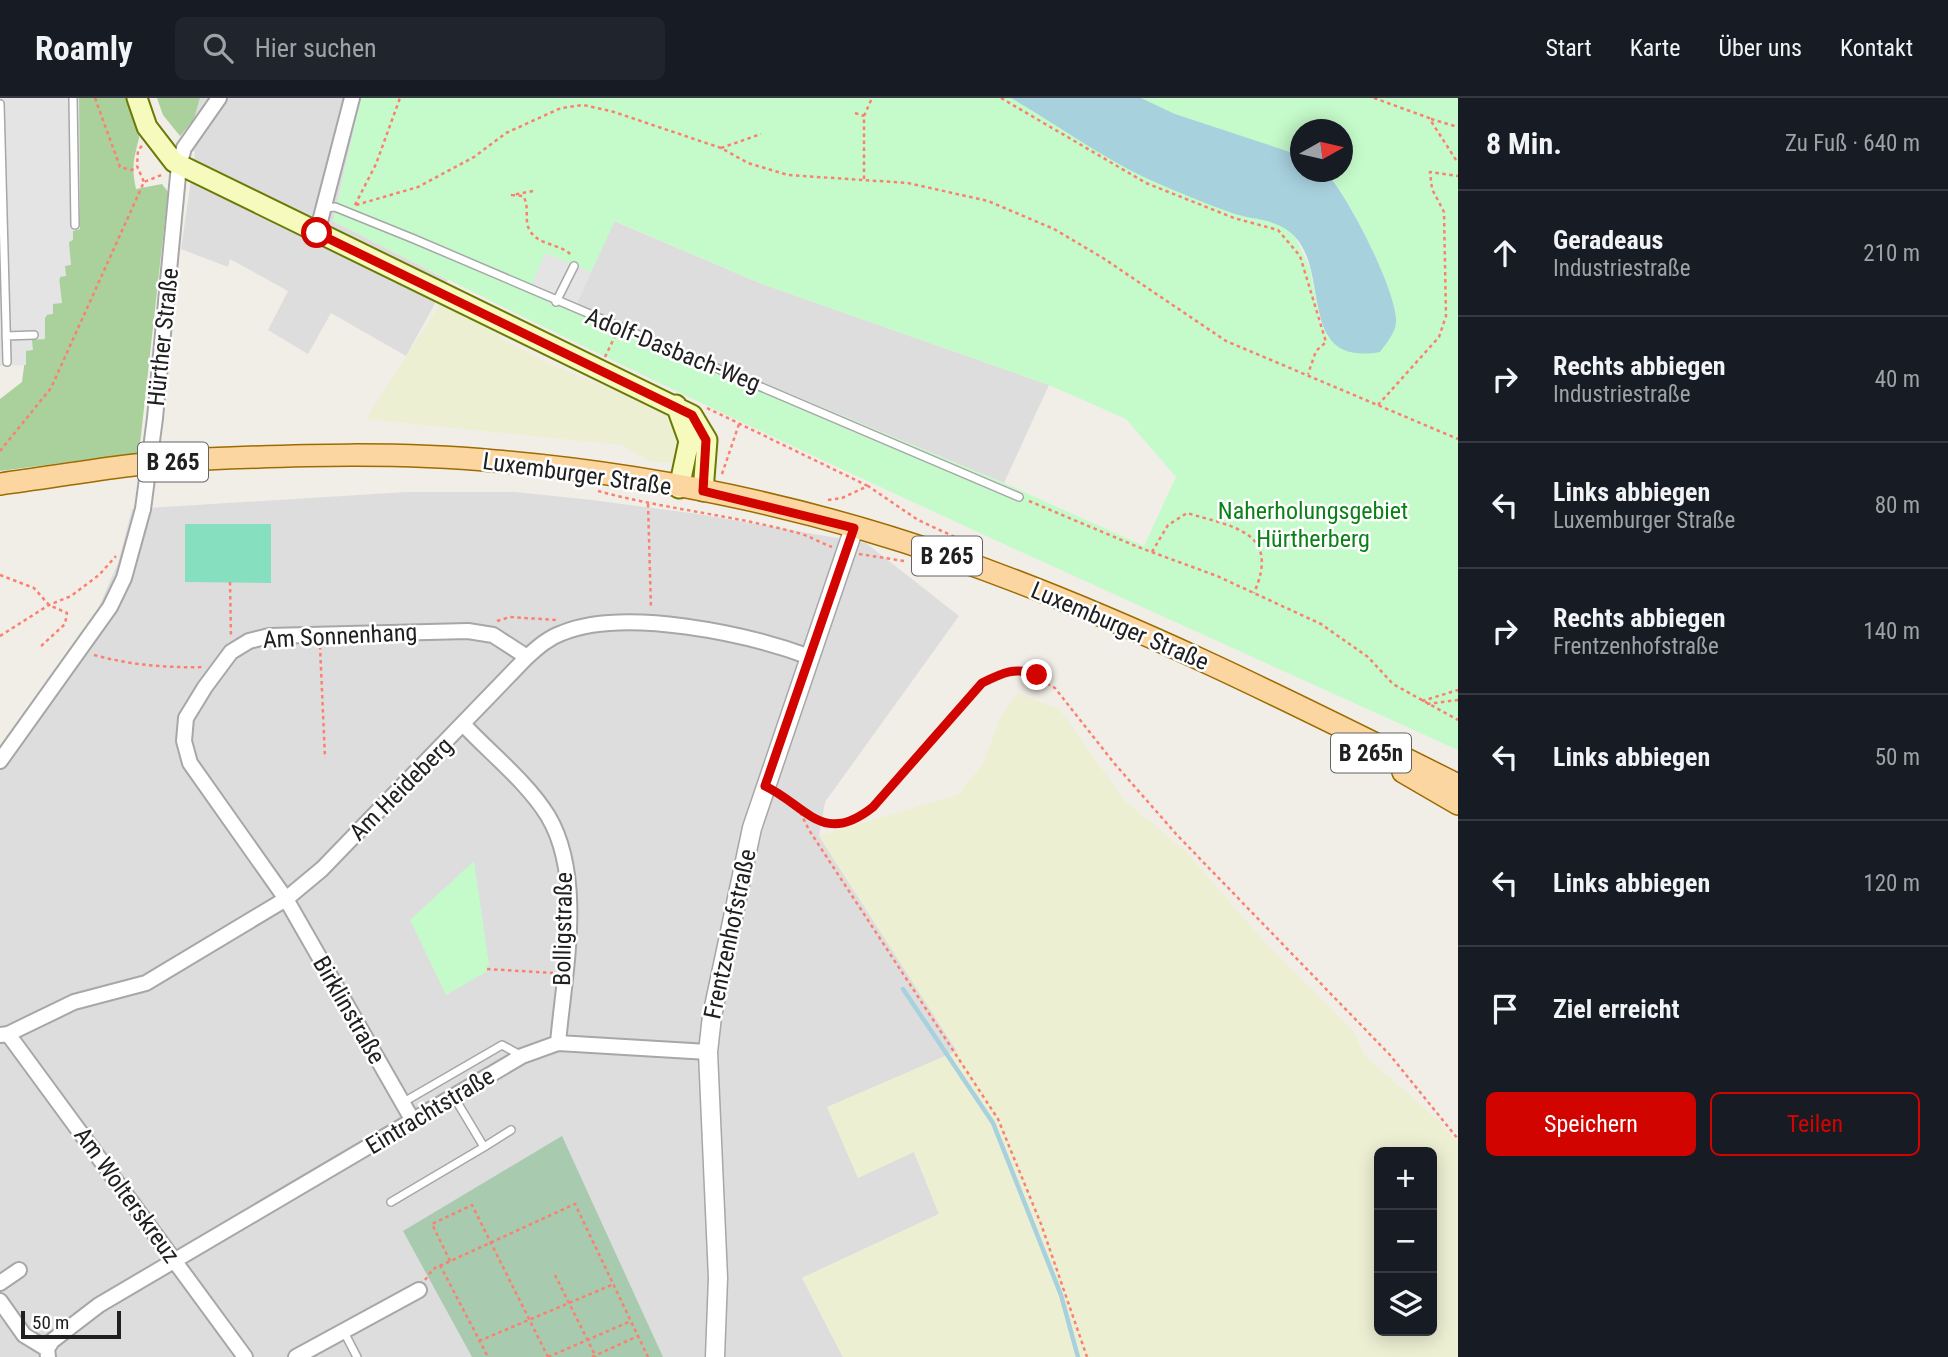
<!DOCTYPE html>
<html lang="de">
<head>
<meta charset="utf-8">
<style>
  :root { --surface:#171b24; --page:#20242c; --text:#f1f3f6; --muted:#9ea1a6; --line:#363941; --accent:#d10400 }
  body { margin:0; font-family:"Roboto Condensed",sans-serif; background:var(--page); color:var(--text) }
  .controls { position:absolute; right:21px; bottom:21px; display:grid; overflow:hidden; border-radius:10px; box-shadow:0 4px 18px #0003 }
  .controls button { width:63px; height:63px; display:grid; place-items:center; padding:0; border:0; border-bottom:2px solid var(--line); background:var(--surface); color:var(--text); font:35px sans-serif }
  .compass { position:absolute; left:1290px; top:21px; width:63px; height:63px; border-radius:50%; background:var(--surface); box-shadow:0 4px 18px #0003; rotate:82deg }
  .scale { position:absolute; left:21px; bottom:18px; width:100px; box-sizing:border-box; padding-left:7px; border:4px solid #202020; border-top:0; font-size:19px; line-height:24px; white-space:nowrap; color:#202020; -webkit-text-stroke:5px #fff; paint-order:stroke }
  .stop { position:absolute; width:21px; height:21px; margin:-16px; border:5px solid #d10400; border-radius:50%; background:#fff }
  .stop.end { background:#d10400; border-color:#fff; box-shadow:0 2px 7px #0008 }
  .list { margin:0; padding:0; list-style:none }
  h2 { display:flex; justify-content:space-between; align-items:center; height:91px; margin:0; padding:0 28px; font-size:30px }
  h2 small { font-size:23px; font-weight:400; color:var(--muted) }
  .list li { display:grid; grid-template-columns:46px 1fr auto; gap:21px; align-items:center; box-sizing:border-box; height:126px; padding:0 28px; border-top:2px solid var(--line) }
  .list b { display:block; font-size:26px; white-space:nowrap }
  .list p { margin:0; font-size:23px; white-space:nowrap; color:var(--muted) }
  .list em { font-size:23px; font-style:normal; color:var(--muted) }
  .actions { display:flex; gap:14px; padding:21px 28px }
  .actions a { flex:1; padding:16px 0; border:2px solid var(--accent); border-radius:10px; text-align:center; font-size:24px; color:var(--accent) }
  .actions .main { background:var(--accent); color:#fff }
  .icon { flex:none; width:38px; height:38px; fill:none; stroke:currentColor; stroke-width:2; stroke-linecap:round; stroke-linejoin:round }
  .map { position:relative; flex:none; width:1458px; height:1259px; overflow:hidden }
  header { display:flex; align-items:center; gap:42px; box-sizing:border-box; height:98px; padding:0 35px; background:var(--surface); border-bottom:2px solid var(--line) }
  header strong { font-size:33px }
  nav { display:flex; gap:38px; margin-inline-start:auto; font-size:24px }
  .search { width:490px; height:63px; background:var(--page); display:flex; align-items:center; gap:18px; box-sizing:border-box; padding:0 24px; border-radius:10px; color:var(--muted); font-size:26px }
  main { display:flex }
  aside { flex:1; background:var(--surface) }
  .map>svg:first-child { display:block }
  .residential { fill:#dedddd }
  .farmland { fill:#edefd3; fill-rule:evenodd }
  .forest { fill:#aad09c }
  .cemetery { fill:#a8caae }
  .park { fill:#c5faca; fill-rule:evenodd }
  .pitch { fill:#86dfbe }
  .parking { fill:#e4e4e4 }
  .water { fill:#a8d1de }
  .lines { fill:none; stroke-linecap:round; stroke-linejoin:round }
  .stream { stroke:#a8d1de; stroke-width:4.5 }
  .service-casing { stroke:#a7a7a7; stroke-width:10 }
  .minor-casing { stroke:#a7a7a7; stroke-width:18 }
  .tertiary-casing { stroke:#a7a7a7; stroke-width:21 }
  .secondary-casing { stroke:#6b7a05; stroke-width:23 }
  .primary-casing { stroke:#9d6b00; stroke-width:24 }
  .path { stroke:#fa806f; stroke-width:2.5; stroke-dasharray:3.5 3.5; stroke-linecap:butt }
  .service { stroke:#fff; stroke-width:7 }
  .minor { stroke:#fff; stroke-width:14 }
  .tertiary { stroke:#fff; stroke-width:18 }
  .secondary { stroke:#f6fabc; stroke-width:19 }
  .primary { stroke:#fcd6a1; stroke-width:21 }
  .minor-bridge-casing { stroke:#a7a7a7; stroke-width:18; stroke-linecap:butt }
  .minor-bridge { stroke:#fff; stroke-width:14 }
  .route { stroke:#d10400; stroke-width:9 }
  .labels { text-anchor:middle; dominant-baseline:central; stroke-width:5; stroke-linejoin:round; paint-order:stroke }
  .shield { fill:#fff; stroke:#636363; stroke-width:2 }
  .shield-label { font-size:23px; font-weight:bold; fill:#202020 }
  .street-label { font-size:24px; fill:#202020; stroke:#fff }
  .park-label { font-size:24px; fill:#0c8118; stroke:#fff }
</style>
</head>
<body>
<header>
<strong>Roamly</strong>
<div class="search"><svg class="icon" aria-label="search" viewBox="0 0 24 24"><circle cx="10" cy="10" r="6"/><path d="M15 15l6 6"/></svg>Hier suchen</div>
<nav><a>Start</a><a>Karte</a><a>Über uns</a><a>Kontakt</a></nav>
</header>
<main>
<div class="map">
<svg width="1458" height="1259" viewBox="0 0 1458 1259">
  <rect width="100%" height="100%" fill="#f1eee7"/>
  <!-- residential -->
  <path class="residential" d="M200 0H361L333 123 448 182 406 258 331 215 308 256 268 232 288 193 230 161 228 169 181 151 195 54 180 38 194 21Z
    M614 123 762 186 1049 287 1004 385 576 207Z
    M407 394H515L592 402 698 416 866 445 959 518 825 704 819 738 957 953 828 1009 914 1054 939 1116 802 1180 843 1259H0V647L66 560 98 511 118 465 132 411Z"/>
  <!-- farmland -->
  <path class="farmland" d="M440 206 483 226 505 243 554 268 619 294 671 319 680 340 677 362 668 365 651 364 622 347 366 321Z
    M1018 595 1059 611 1124 702 1185 753 1264 843 1353 933 1365 958 1440 1024 1458 1046V1259H843L802 1180 939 1116 914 1054 858 1080 827 1009 957 953 819 738 959 696 983 666 1000 620ZM1379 1054H1432V1233H1379Z"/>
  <!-- forest -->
  <path class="forest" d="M79 0H130C133 11 141 29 139 40 134 61 131 69 136 91L162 86 168 94 139 355 0 373V301L22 284 26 253 53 206 72 133 80 131Z
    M157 0H200L194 21 180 38 163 17Z"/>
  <!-- cemetery -->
  <path class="cemetery" d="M562 1038 663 1259H472L403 1133Z"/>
  <!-- park -->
  <path class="park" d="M361 0H1011L1233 115 1279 126 1294 137 1310 170 1320 222 1328 239 1388 243C1393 232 1397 225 1395 212 1389 180 1348 96 1325 74H1342V32H1300V58L1175 16 1141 0H1458V652C1081 481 702 313 333 123ZM615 123 762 186 1049 287 1126 321 1176 379 1144 448 1004 385 576 207 545 155 591 174Z
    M474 763 489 867 486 874 446 897 410 822Z"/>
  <!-- pitch -->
  <path class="pitch" d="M185 426H271V485L185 484Z"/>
  <!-- parking -->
  <path class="parking" d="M0 0H79L80 131 73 133V142L69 144 71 167 65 168 66 178 59 179 62 205 53 206V216L45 217V241L32 242 33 252 26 253V267L0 268Z
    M545 155 591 174 576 207 531 189Z"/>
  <!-- water -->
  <path class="water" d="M1011 0H1141L1175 16 1296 56 1300 58V74H1325C1346 93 1399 197 1396 225 1395 235 1386 246 1380 254 1294 269 1333 170 1291 135 1274 120 1252 122 1232 115 1204 105 1175 93 1148 81 1101 59 1056 26 1011 0Z"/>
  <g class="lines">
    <!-- stream -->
    <path class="stream" d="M903 891 993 1025 1061 1197 1078 1259"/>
    <!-- service casing -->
    <g class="service-casing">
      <path id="service" d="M73 0 75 127
        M0 6 7 264
        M325 110 335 109 414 141 1019 399
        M556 204 574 168
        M6 238 34 237
        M402 1005 502 947 522 958
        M484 1049 511 1032
        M391 1104 484 1049 454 999
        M343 1232 357 1259"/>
    </g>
    <!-- minor casing -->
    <g class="minor-casing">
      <path id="minor" d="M317 135 352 0
        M155 320 179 67 184 50 219 0
        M464 627C491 656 527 684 548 718 585 780 564 876 558 945
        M0 663 110 509 124 480 143 411
        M8 936 245 1259
        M0 937 8 936 74 904 146 885 286 801 322 771 527 559C538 549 548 540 562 535 625 509 748 536 810 559
        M413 1023 286 801 190 665 184 643 186 620 205 589 231 554 249 543 269 538 468 533 493 537 527 559
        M0 1185 19 1172
        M0 1203 24 1237 47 1251
        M48 1259 47 1251 52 1243 99 1207 522 958 558 945 708 954
        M296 1259 419 1192"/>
    </g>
    <!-- tertiary casing -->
    <g class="tertiary-casing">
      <path id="tertiary" d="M715 1259 718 1180 708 954 712 918 752 730 854 430"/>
    </g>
    <!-- secondary casing -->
    <g class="secondary-casing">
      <path id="secondary" d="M137 0 147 29 174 64 692 317 707 342 703 393
        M676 307 689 343 679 390"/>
    </g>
    <!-- primary casing -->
    <g class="primary-casing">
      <path id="primary" d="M0 386C68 377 136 364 205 361 301 357 399 354 495 363 648 376 804 408 950 459 1125 520 1292 604 1458 687
        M1403 674 1458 706"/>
    </g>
    <!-- path -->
    <path class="path" d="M95 0 120 69 131 72 138 70
      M1001 0 1146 85 1234 120 1278 132 1300 158 1326 244 1316 253 1308 276
      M1374 0 1429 20 1458 65
      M855 15 864 18
      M1431 21 1458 29
      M142 48 138 52 137 68 144 84
      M721 50 761 36
      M864 81V18L872 0
      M533 93 512 97 523 98C530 108 524 121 529 131 537 148 561 145 572 158
      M355 107 376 66 400 0
      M356 107 418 89 474 59 506 35 561 10 583 7 611 13 721 50 748 65 788 77 908 85 988 103 1054 131 1103 160 1226 243 1458 341
      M605 259 616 236
      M1378 307 1439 239 1446 218 1444 114 1432 91 1430 74 1458 78
      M707 310 868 388
      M0 353 51 290 144 84 164 76
      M722 376 739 326
      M598 393C664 411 732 417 798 435 810 438 821 445 832 449
      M828 402 842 400 868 388 918 422 983 452
      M1029 403 1138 449 1217 478 1321 526 1368 559 1393 586 1458 622
      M648 406 651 511
      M1152 454 1168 427 1187 415C1233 429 1281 433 1254 495
      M859 456 904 463
      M0 477 34 490 49 507 67 515 65 526 39 550
      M230 484 231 540
      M497 523 510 519 556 522
      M0 538 49 507 71 498 99 477 116 458
      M320 548 325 660
      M94 557C131 567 166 570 205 569
      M1422 603 1458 592
      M1427 606 1458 602
      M780 695 800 714 809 732 998 1021 1041 1126 1087 1259
      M800 714C834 726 843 732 873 709L982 585 1004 574 1024 572 1055 590 1114 665 1177 737 1390 957 1458 1041
      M487 871 553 875
      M450 1163 432 1126 472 1107 548 1259
      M440 1167 488 1259
      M555 1177 596 1259
      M425 1182 433 1171 575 1106 648 1259
      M479 1243 614 1186
      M548 1259 631 1223
      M592 1259 638 1238"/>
    <!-- service -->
    <use href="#service" class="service"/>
    <!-- minor -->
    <use href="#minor" class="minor"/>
    <!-- tertiary -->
    <use href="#tertiary" class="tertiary"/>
    <!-- secondary -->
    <use href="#secondary" class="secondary"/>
    <!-- primary -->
    <use href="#primary" class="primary"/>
    <!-- minor-bridge casing -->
    <g class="minor-bridge-casing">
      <path id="minor-bridge" d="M143 411 155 320"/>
    </g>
    <!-- minor-bridge -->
    <use href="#minor-bridge" class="minor-bridge"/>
  </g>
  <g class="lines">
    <!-- route -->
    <path class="route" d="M317 135 692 317 706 342 703 393 854 430 765 688C807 708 823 749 873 709L982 585C1002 575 1016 568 1037 577"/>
  </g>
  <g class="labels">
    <!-- shield labels -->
    <g class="shield">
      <rect x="138" y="344.5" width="70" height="39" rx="5"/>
      <rect x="912" y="438.5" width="70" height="39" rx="5"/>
      <rect x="1331" y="635.5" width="80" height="39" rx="5"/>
    </g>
    <g class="shield-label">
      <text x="173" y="364">B 265</text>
      <text x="947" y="458">B 265</text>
      <text x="1371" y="655">B 265n</text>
    </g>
    <!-- street labels -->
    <g class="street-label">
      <text transform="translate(163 239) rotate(-84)">Hürther Straße</text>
      <text transform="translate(673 252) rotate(22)">Adolf-Dasbach-Weg</text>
      <text transform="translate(577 376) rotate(8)">Luxemburger Straße</text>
      <text transform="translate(1120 528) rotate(23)">Luxemburger Straße</text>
      <text transform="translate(340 538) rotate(-3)">Am Sonnenhang</text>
      <text transform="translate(401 691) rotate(-45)">Am Heideberg</text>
      <text transform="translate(563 831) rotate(-89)">Bolligstraße</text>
      <text transform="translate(730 836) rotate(-78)">Frentzenhofstraße</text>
      <text transform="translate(349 912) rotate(60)">Birklinstraße</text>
      <text transform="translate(430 1013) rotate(-31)">Eintrachtstraße</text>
      <text transform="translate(127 1097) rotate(54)">Am Wolterskreuz</text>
    </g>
    <!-- park labels -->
    <g class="park-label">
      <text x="1313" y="413">Naherholungsgebiet<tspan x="1313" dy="28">Hürtherberg</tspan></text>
    </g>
  </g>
</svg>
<div class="controls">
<button>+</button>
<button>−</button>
<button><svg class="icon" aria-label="layers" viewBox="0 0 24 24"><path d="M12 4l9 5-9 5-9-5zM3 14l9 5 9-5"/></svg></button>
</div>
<svg class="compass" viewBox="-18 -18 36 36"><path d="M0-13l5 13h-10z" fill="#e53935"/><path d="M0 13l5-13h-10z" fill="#9ea1a6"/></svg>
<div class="scale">50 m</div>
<div class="stop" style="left:317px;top:135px"></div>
<div class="stop end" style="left:1037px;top:577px"></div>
</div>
<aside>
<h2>8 Min.<small>Zu Fuß · 640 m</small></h2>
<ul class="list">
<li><svg class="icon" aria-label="ahead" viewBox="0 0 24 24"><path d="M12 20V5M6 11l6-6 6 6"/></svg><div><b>Geradeaus</b><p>Industriestraße</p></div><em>210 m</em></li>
<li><svg class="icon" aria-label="right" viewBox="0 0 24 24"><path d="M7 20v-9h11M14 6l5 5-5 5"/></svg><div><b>Rechts abbiegen</b><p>Industriestraße</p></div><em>40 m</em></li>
<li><svg class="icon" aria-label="left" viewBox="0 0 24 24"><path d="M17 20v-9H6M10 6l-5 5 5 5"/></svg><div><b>Links abbiegen</b><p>Luxemburger Straße</p></div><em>80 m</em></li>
<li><svg class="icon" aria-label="right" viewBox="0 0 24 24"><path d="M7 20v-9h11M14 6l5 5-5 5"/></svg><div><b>Rechts abbiegen</b><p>Frentzenhofstraße</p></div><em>140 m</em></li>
<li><svg class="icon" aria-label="left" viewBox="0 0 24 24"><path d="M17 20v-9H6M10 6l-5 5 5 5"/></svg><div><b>Links abbiegen</b></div><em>50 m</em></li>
<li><svg class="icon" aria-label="left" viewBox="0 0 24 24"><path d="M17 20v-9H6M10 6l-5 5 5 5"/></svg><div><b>Links abbiegen</b></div><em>120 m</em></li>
<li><svg class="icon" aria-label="arrive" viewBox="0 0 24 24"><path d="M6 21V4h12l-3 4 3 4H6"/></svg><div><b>Ziel erreicht</b></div></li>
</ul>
<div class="actions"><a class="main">Speichern</a><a>Teilen</a></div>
</aside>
</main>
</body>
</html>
